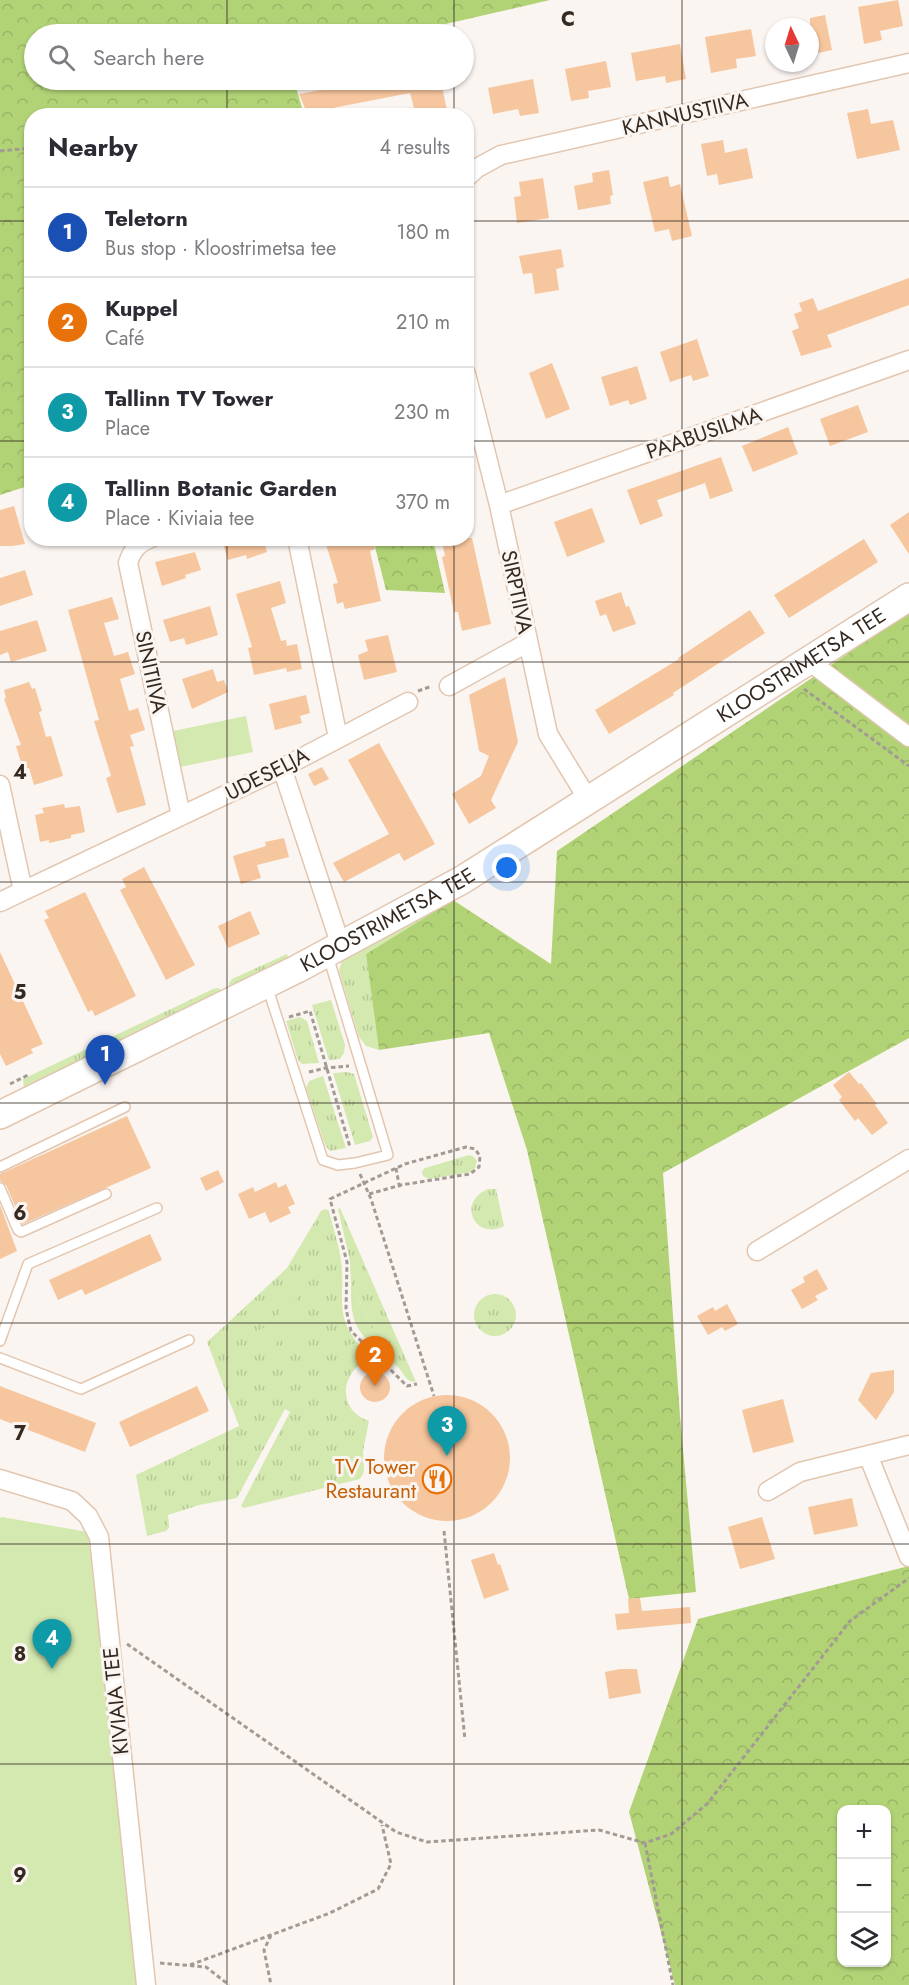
<!DOCTYPE html>
<html lang="en">
<head>
<meta charset="utf-8">
<style>
  :root { --surface:#fff; --page:#f7f7f7; --text:#2b2b33; --muted:#7c7c81; --line:#e1e1e2; --accent:#8d5907 }
  body { margin:0; font-family:Jost,sans-serif; background:var(--page); color:var(--text) }
  .controls { position:absolute; right:18px; bottom:18px; display:grid; overflow:hidden; border-radius:12px; box-shadow:0 2px 4px #0004 }
  .controls button { width:54px; height:54px; display:grid; place-items:center; padding:0; border:0; border-bottom:2px solid var(--line); background:var(--surface); color:var(--text); font:30px sans-serif }
  .compass { position:absolute; left:765px; top:18px; width:54px; height:54px; border-radius:50%; background:var(--surface); box-shadow:0 2px 4px #0004; rotate:356deg }
  .you { position:absolute; left:507px; top:868px; width:21px; height:21px; margin:-15px; border:4px solid #fff; border-radius:50%; background:#1a73e8; box-shadow:0 0 0 9px #1a73e833 }
  .badge { display:grid; place-items:center; width:39px; height:39px; border-radius:50%; background:var(--accent); color:#fff; font-size:20px; font-weight:700 }
  .pin { position:absolute; translate:-50% -50px; filter:drop-shadow(0 2px 3px #0008) }
  .pin::after { content:''; position:absolute; top:32px; width:21px; height:18px; background:inherit; clip-path:polygon(0 0,100% 0,50% 100%) }
  .list { margin:0; padding:0; list-style:none }
  h2 { display:flex; justify-content:space-between; align-items:center; height:78px; margin:0; padding:0 24px; font-size:26px }
  h2 small { font-size:20px; font-weight:400; color:var(--muted) }
  .list li { display:grid; grid-template-columns:39px 1fr auto; gap:18px; align-items:center; box-sizing:border-box; height:90px; padding:0 24px; border-top:2px solid var(--line) }
  .list b { display:block; font-size:22px; white-space:nowrap }
  .list p { margin:0; font-size:20px; white-space:nowrap; color:var(--muted) }
  .list em { font-size:20px; font-style:normal; color:var(--muted) }
  .icon { flex:none; width:33px; height:33px; fill:none; stroke:currentColor; stroke-width:2; stroke-linecap:round; stroke-linejoin:round }
  .map { position:relative; flex:none; width:909px; height:1985px; overflow:hidden }
  .search { position:absolute; background:var(--surface); box-shadow:0 2px 4px #0004; left:24px; top:24px; width:450px; height:66px; display:flex; align-items:center; gap:15px; box-sizing:border-box; padding:0 21px; border-radius:33px; color:var(--muted); font-size:22px }
  .panel { position:absolute; background:var(--surface); box-shadow:0 2px 4px #0004; left:24px; top:108px; width:450px; height:438px; border-radius:24px }
  .map>svg:first-child { display:block }
  .grass { fill:url(#grass-tufts) }
  .forest { fill:url(#forest-crowns); fill-rule:evenodd }
  .park { fill:#d3e9b0 }
  .building { fill:#f6c69e }
  .lines { fill:none; stroke-linecap:round; stroke-linejoin:round }
  .lane-casing { stroke:#e2c6af; stroke-width:12 }
  .street-casing { stroke:#e2c6af; stroke-width:21 }
  .secondary-casing { stroke:#e2c6af; stroke-width:30 }
  .path { stroke:#a39a94; stroke-width:3; stroke-dasharray:4.5 3; stroke-linecap:butt }
  .lane { stroke:#fff; stroke-width:9 }
  .street { stroke:#fff; stroke-width:18 }
  .secondary { stroke:#fff; stroke-width:27 }
  .grid { fill:none; stroke:#352a21; stroke-width:1.5; stroke-opacity:0.55 }
  .labels { text-anchor:middle; dominant-baseline:central; stroke-width:6; stroke-linejoin:round; paint-order:stroke }
  .street-label { font-size:21px; fill:#352a21; stroke:#fbf5f1 }
  .food-label { font-size:21px; fill:#c56008; stroke:#fbf5f1; text-anchor:end }
  .grid-label { font-size:20px; text-anchor:middle; font-weight:bold; fill:#352a21; stroke:#fbf5f1; stroke-width:6; stroke-linejoin:round; paint-order:stroke }
</style>
</head>
<body>
<div class="map">
<svg width="909" height="1985" viewBox="0 0 909 1985">
  <defs>
    <pattern id="grass-tufts" width="24" height="20" patternUnits="userSpaceOnUse" patternTransform="scale(1.5)"><rect width="24" height="20" fill="#d3e9b0"/><path d="M3 7l-1-3M5 7V3M7 7l1-3M15 17l-1-3M17 17v-4M19 17l1-3" fill="none" stroke="#b6c897"/></pattern>
    <pattern id="forest-crowns" width="20" height="18" patternUnits="userSpaceOnUse" patternTransform="scale(1.5)"><rect width="20" height="18" fill="#b1d376"/><path d="M2 6a3 3 0 1 1 6 0M12 15a3 3 0 1 1 6 0" fill="none" stroke="#99b566"/></pattern>
  </defs>
  <rect width="100%" height="100%" fill="#fbf5f1"/>
  <!-- grass -->
  <path class="grass" d="M453 900 366 954 379 1050 366 1046 359 1037 341 978 339 970 343 958Z
    M287 954 289 960 230 990 229 983 232 979Z
    M218 988 221 990 222 995 24 1089 23 1079 213 989Z
    M331 1000 345 1045 344 1053 340 1059 329 1060 312 1005Z
    M300 1017 307 1021 319 1063 302 1064 298 1060 286 1021Z
    M347 1072 354 1074 373 1137 370 1141 355 1145 333 1073Z
    M323 1076 346 1148 330 1151 325 1145 306 1088 309 1081Z
    M469 1155 474 1157 477 1161 475 1168 471 1172 429 1179 423 1176 422 1171 425 1168Z
    M488 1189H496L504 1226C475 1241 456 1202 488 1189Z
    M340 1208 416 1382 410 1381 406 1378 399 1368 376 1348 370 1322 351 1284 350 1261 338 1209Z
    M325 1209 329 1211C333 1228 339 1244 341 1261 346 1297 333 1313 359 1345L355 1344 342 1353 343 1359 347 1364 359 1365C338 1383 343 1413 369 1421L363 1451 364 1472 360 1479 244 1508 241 1506 290 1412 285 1409 237 1498 199 1505 168 1515 169 1528 166 1531 147 1536 136 1475 239 1426 207 1342 287 1268 321 1211Z
    M474 1315a21 21 0 1 1 42 0a21 21 0 1 1-42 0Z"/>
  <!-- forest -->
  <path class="forest" d="M0 0H550L402 34H34V80H294L304 115 32 116 31 485 0 495Z
    M373 539H433L445 593 386 590Z
    M909 612V1038L663 1173 680 1416 696 1592 629 1599 527 1150 489 1033 379 1050 366 954 453 900 551 964 557 851Z
    M909 1566V1985H675L629 1812 698 1619ZM842 1810H886V1962H842Z"/>
  <!-- park -->
  <path class="park" d="M246 716 253 752 180 767 173 731Z
    M309 1266 316 1270 317 1277 308 1282 278 1327C280 1336 280 1344 270 1348L259 1345 255 1337 259 1330 271 1324 303 1279V1271Z
    M351 1284 370 1322 376 1348C352 1328 351 1315 351 1284Z
    M289 1324a12 12 0 1 1 24 0a12 12 0 1 1-24 0Z
    M342 1355a11 11 0 1 1 22 0a11 11 0 1 1-22 0Z
    M2 1517 88 1532 139 1985H0V1518Z"/>
  <!-- building -->
  <path class="building" d="M898 0 903 26 880 31 882 40 864 44 858 7Z
    M825 15 832 50 813 54 812 46H810V18Z
    M751 29 756 56 736 59 737 68 711 73 705 37Z
    M680 44 686 79 666 83 665 76 636 81 631 53Z
    M606 61 611 87 588 91 589 98 571 101 565 69Z
    M533 79 539 113 520 116 518 109 493 114 488 88Z
    M375 80H443L444 86H442L448 116H416L410 93 307 113 299 94Z
    M868 109 871 124 893 120 900 150 857 159 847 113Z
    M723 140 725 153 747 148 753 178 719 185 717 174 707 176 701 144Z
    M609 170 613 195 610 196 611 204 578 210 574 186 593 182 592 173Z
    M668 176 670 187 680 184 692 236 672 241 669 229 655 232 643 182Z
    M543 178 549 218 517 223 514 197 521 196 519 182Z
    M561 249 564 267 556 269 559 290 535 294 532 273 523 274 519 256Z
    M909 278V305L827 335 832 347 801 356 792 331 799 328 794 314 802 311 799 303 813 298 818 311Z
    M697 339 709 376 693 381 691 375 670 382 660 352Z
    M552 363 570 409 546 419 529 373Z
    M637 366 647 399 630 405 628 400 610 406 601 377Z
    M858 405 868 432 830 446 820 419Z
    M788 427 798 454 753 472 742 446Z
    M721 457 733 491 710 499 705 483 657 500 663 516 640 525 627 490Z
    M14 506 25 544 12 546H0V510Z
    M592 508 605 542 567 557 554 522Z
    M909 512V554L890 525Z
    M240 538H263L267 552 247 559 246 555 228 560 223 544Z
    M324 538H371L375 549 370 551 381 601 345 609 343 602 337 604 333 584 338 583Z
    M441 538H472L491 624 462 631 458 612H454L442 557 445 556Z
    M864 539 878 562 789 618 774 595Z
    M195 552 201 570 185 575 186 578 162 586 155 562Z
    M25 570 33 595 0 606V578Z
    M280 581 286 603 271 608 281 641 286 640 287 646 297 644 302 669 287 672 286 668 254 675 248 648 252 647 236 594Z
    M621 592 626 607 629 606 636 624 613 632 606 614 600 616 595 601Z
    M112 597 119 619 104 623 114 656 128 652 135 674 120 679 129 711 138 708 145 730 130 735 134 746 130 747 146 805 117 813 106 778 111 776 94 721 99 720 68 610Z
    M210 606 218 635 186 645 184 638 170 642 163 620Z
    M750 610 765 633 673 693 674 695 609 734 595 710 679 659 678 658Z
    M37 620 47 651 11 662 8 652 0 655V631Z
    M388 635 397 672 364 680 358 655 368 651 365 640Z
    M213 669 217 682 224 680 228 692 192 709 182 679Z
    M505 677 518 742 491 800 496 808 469 824 452 794 481 776 489 756 479 751 469 695Z
    M29 682 32 689 35 688 42 711 39 712 46 737 51 736 63 776 34 785 29 768 23 769 16 746 21 745 4 699 6 698 4 690Z
    M306 695 310 713 300 716 302 723 275 730 269 704Z
    M379 743 435 844 404 861 399 853 344 882 333 863 389 834 348 760Z
    M322 767 329 779 314 786 308 774Z
    M64 804 65 808 80 806 85 832 71 835V838L49 843V840L40 842 35 815 44 813 42 808Z
    M284 838 289 857 257 865 261 878 241 884 233 856 266 846 265 842Z
    M144 867 195 965 166 980 120 890 126 887 122 879Z
    M85 892 136 996 95 1016 92 1010 88 1012 44 920 49 918 45 911Z
    M250 911 260 934 228 948 218 926Z
    M0 952 43 1044 31 1049 33 1053 6 1066 0 1054Z
    M849 1072 859 1084 861 1083 877 1104 875 1105 888 1123 872 1135 858 1118 855 1121 839 1100 842 1097 833 1085Z
    M127 1116 151 1168 23 1224 6 1185 0 1181V1174Z
    M218 1170 224 1182 206 1191 200 1178Z
    M276 1182 278 1188 286 1184 295 1204 288 1207 291 1213 270 1223 265 1212 249 1219 238 1194 253 1187 255 1192Z
    M0 1205 17 1251 0 1259Z
    M150 1234 162 1260 85 1295 82 1289 58 1300 49 1280Z
    M817 1269 828 1289 815 1296 818 1300 802 1309 791 1290 805 1282 803 1277Z
    M727 1304 738 1324 725 1331 722 1327 708 1335 697 1316 713 1307 715 1311Z
    M894 1370V1392L876 1420 858 1400 871 1373Z
    M360 1387a15 15 0 1 1 30 0a15 15 0 1 1-30 0Z
    M0 1386 96 1423 85 1452 0 1419Z
    M197 1386 209 1411 130 1447 119 1422Z
    M384 1458a63 63 0 1 1 126 0a63 63 0 1 1-126 0Z
    M783 1399 794 1442 753 1453 742 1410Z
    M852 1498 858 1526 814 1535 808 1507Z
    M762 1517 775 1559 740 1569 728 1527Z
    M494 1553 498 1565 500 1564 509 1590 484 1599 471 1560Z
    M640 1598 642 1611 690 1607 691 1623 617 1630 615 1614 629 1613 628 1599Z
    M620 1669H637L641 1693 609 1699 605 1672Z"/>
  <g class="lines">
    <!-- lane casing -->
    <g class="lane-casing">
      <path id="lane" d="M267 986 323 1160 338 1165 355 1163 388 1155 328 956
        M0 1167 125 1107
        M0 1188 18 1230 21 1232 106 1194
        M0 1341 28 1264 157 1208
        M0 1358 81 1389 189 1340"/>
    </g>
    <!-- street casing -->
    <g class="street-casing">
      <path id="street" d="M466 178 477 168 501 155 909 63
        M466 374 499 505 548 734 589 801
        M499 505 909 360
        M151 538C138 543 132 550 128 563L181 816
        M297 538 338 738
        M809 661 909 737
        M449 686 527 643
        M282 768 341 946
        M0 785 23 891
        M0 902 282 768 408 702
        M757 1251 909 1159
        M868 1455 909 1557
        M0 1479 72 1501 88 1516 99 1537 146 1985
        M768 1491 800 1472 909 1445"/>
    </g>
    <!-- secondary casing -->
    <g class="secondary-casing">
      <g id="secondary">
        <path id="s1" d="M0 1115 297 969 462 880 909 597"/>
      </g>
    </g>
    <!-- path -->
    <path class="path" d="M0 151 32 148
      M804 689 909 766
      M418 691 432 686
      M289 1017 310 1011 350 1147
      M309 1072 326 1068 349 1066
      M10 1084 28 1075
      M396 1168 400 1190
      M360 1174 371 1199 434 1396
      M369 1194 401 1185 470 1174 479 1167 480 1156 475 1149 466 1147 405 1164 330 1199 347 1262 346 1309 351 1331 407 1386 417 1384
      M444 1531 465 1740
      M127 1644 396 1832 427 1842 599 1830 645 1843 671 1834 707 1804 850 1621 909 1578
      M645 1843 673 1985
      M271 1935 264 1950 271 1985
      M160 1963 206 1967 229 1985
      M190 1965 330 1913 378 1889 391 1864 382 1825"/>
    <!-- lane -->
    <use href="#lane" class="lane"/>
    <!-- street -->
    <use href="#street" class="street"/>
    <!-- secondary -->
    <use href="#secondary" class="secondary"/>
  </g>
  <!-- grid -->
  <path class="grid" d="M227 0V34M454 0V34M682 0V1985M227 80V116M454 80V116M0 221H32M466 221H909M0 441H32M466 441H909M227 538V1985M454 538V1985M0 662H909M0 882H909M0 1103H909M0 1323H909M0 1544H909M0 1764H909"/>
  <!-- icons -->
  <defs>
    <g id="restaurant-ring" transform="scale(1.5)"><circle r="9.5" fill="#fbf5f1" stroke="#e8710a" stroke-width="1.5"/><path d="M-5-6h1v4h1v-4h1v4h1v-4h1v5L-1.5 .5V6h-2V.5L-5-1ZM5-6V6H3V1.5H1.5Q1.5-4 5-6Z" fill="#e8710a"/></g>
  </defs>
  <g fill-rule="evenodd">
    <use href="#restaurant-ring" x="437" y="1479"/>
  </g>
  <g class="labels">
    <!-- street labels -->
    <g class="street-label">
      <text transform="translate(685 114) rotate(-13)">KANNUSTIIVA</text>
      <text transform="translate(704 433) rotate(-19)">PAABUSILMA</text>
      <text transform="translate(517 592) rotate(78)">SIRPTIIVA</text>
      <text stroke="none"><textPath href="#s1" startOffset="920">KLOOSTRIMETSA TEE</textPath></text>
      <text transform="translate(151 672) rotate(78)">SINITIIVA</text>
      <text transform="translate(267 774) rotate(-27)">UDESELJA</text>
      <text stroke="none"><textPath href="#s1" startOffset="434">KLOOSTRIMETSA TEE</textPath></text>
      <text transform="translate(116 1701) rotate(-96)">KIVIAIA TEE</text>
    </g>
    <!-- food labels -->
    <g class="food-label">
      <text x="416" y="1467">TV Tower<tspan x="416" dy="24">Restaurant</tspan></text>
    </g>
  </g>
  <g class="grid-label">
    <text x="568" y="26">C</text>
    <text x="20" y="779">4</text>
    <text x="20" y="999">5</text>
    <text x="20" y="1220">6</text>
    <text x="20" y="1440">7</text>
    <text x="20" y="1661">8</text>
    <text x="20" y="1882">9</text>
  </g>
</svg>
<div class="controls">
<button>+</button>
<button>−</button>
<button><svg class="icon" aria-label="layers" viewBox="0 0 24 24"><path d="M12 4l9 5-9 5-9-5zM3 14l9 5 9-5"/></svg></button>
</div>
<svg class="compass" viewBox="-18 -18 36 36"><path d="M0-13l5 13h-10z" fill="#e53935"/><path d="M0 13l5-13h-10z" fill="#7c7c81"/></svg>
<div class="you"></div>
<div class="pin badge" style="left:105px;top:1085px;background:#1a4fb4">1</div>
<div class="pin badge" style="left:375px;top:1386px;background:#e8710a">2</div>
<div class="pin badge" style="left:447px;top:1456px;background:#0f9aa8">3</div>
<div class="pin badge" style="left:52px;top:1669px;background:#0f9aa8">4</div>
<div class="search"><svg class="icon" aria-label="search" viewBox="0 0 24 24"><circle cx="10" cy="10" r="6"/><path d="M15 15l6 6"/></svg>Search here</div>
<section class="panel">
<h2>Nearby<small>4 results</small></h2>
<ul class="list">
<li><span class="badge" style="background:#1a4fb4">1</span><div><b>Teletorn</b><p>Bus stop · Kloostrimetsa tee</p></div><em>180 m</em></li>
<li><span class="badge" style="background:#e8710a">2</span><div><b>Kuppel</b><p>Café</p></div><em>210 m</em></li>
<li><span class="badge" style="background:#0f9aa8">3</span><div><b>Tallinn TV Tower</b><p>Place</p></div><em>230 m</em></li>
<li><span class="badge" style="background:#0f9aa8">4</span><div><b>Tallinn Botanic Garden</b><p>Place · Kiviaia tee</p></div><em>370 m</em></li>
</ul>
</section>
</div>
</body>
</html>
